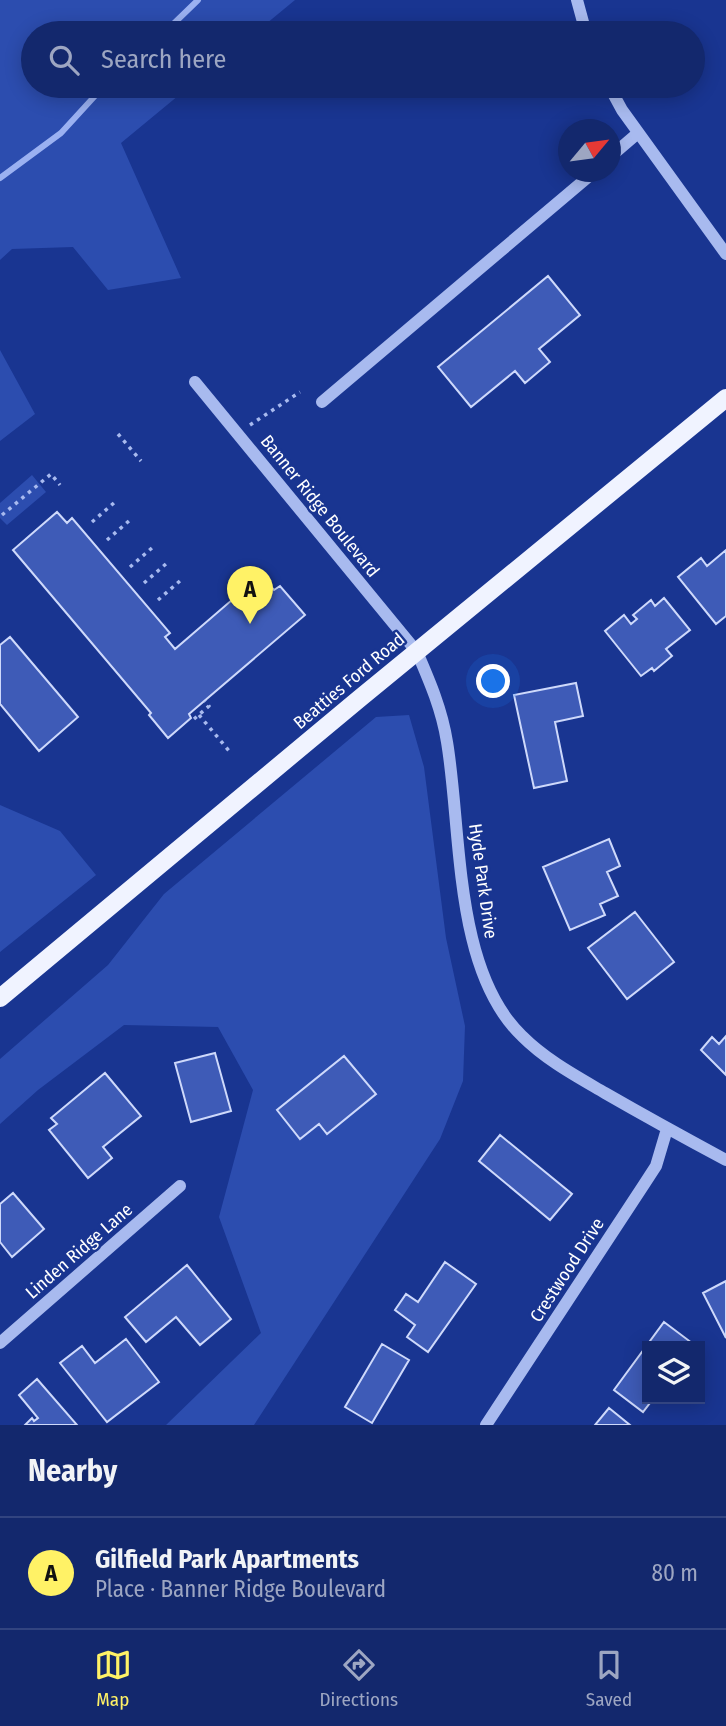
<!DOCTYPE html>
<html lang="en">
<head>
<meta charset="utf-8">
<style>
  :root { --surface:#13286d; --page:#1c3072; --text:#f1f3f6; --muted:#9da6c2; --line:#324480; --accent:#fff266 }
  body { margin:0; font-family:"Fira Sans Condensed",sans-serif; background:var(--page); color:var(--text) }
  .controls { position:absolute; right:21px; bottom:21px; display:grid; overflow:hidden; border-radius:0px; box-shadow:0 4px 18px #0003 }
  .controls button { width:63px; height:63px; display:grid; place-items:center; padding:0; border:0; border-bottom:2px solid var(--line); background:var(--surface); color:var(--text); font:35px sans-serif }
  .compass { position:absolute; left:558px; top:119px; width:63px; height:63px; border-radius:50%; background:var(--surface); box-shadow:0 4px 18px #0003; rotate:61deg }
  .you { position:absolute; left:494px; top:682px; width:24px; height:24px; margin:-18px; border:5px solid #fff; border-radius:50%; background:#1a73e8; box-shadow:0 0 0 10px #1a73e833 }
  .badge { display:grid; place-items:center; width:46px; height:46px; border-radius:50%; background:var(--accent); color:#111; font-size:23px; font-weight:700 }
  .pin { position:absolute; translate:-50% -58px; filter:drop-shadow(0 2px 4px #0008) }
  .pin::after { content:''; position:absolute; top:37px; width:24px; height:21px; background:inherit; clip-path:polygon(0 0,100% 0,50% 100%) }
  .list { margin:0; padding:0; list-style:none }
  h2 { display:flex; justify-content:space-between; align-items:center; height:91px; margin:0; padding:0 28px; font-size:30px }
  h2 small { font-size:23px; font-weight:400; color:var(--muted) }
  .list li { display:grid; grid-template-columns:46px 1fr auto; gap:21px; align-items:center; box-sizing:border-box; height:112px; padding:0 28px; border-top:2px solid var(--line) }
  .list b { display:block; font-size:26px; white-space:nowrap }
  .list p { margin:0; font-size:23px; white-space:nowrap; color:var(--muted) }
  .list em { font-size:23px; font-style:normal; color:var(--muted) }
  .icon { flex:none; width:38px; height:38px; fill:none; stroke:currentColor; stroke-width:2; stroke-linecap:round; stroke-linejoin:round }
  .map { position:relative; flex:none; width:726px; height:1425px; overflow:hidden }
  .search { position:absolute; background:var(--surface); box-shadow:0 4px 18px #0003; left:21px; right:21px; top:21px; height:77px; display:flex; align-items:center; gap:18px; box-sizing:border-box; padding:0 24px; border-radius:38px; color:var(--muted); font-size:26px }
  .sheet { height:203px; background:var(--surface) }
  nav { display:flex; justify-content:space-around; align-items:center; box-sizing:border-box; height:98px; border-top:2px solid var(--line); background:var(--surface); font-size:19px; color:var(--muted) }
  nav a { display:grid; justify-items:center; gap:4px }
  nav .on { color:var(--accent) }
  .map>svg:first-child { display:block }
  .green { fill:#2c4daf }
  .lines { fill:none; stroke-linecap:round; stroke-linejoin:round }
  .stream { stroke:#9bb1f1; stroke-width:6 }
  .building { fill:#3e5bb7; stroke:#ced9fb; stroke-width:2 }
  .path { stroke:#a8baef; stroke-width:3.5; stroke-dasharray:3.5 5; stroke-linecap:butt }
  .minor { stroke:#a8baef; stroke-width:12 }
  .major { stroke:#f0f3ff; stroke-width:18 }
  .labels { text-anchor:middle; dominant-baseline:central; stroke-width:5; stroke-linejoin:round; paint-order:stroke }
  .street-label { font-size:18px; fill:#fff; stroke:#193591 }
</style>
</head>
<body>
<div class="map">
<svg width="726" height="1425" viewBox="0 0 726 1425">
  <rect width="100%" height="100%" fill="#193591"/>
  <!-- green -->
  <path class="green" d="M0 0H295L255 33H33V86H190L121 143 181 278 108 290 73 247 12 249 0 260Z
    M0 350 35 414 0 441Z
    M32 475 46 492 7 525 0 518V503Z
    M409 715 424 767 446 938 465 1026 463 1081 440 1139 254 1425H166L261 1333 219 1217 253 1090 218 1027 124 1025 38 1090 0 1124V1059L108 965 164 894 376 717Z
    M0 805 60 831 96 875 0 952Z"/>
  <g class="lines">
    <!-- stream -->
    <path class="stream" d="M164 33 198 0
      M0 178 61 133 104 86"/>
  </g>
  <!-- building -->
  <path class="building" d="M548 276 580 315 539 349 550 362 525 383 515 371 471 407 438 367Z
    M57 512 67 523 72 518 170 633 165 637 175 649 261 575 274 590 280 586 305 615 189 714 191 718 168 738 149 715 151 713 13 550Z
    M726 550V616L716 624 678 577 701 558 707 566Z
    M664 598 690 630 666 649 672 656 654 671 652 668 641 676 605 631 624 615 631 624 637 619 633 615 651 600 655 606Z
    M10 637 78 717 39 751 0 704V645Z
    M576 683 583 716 555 722 567 781 534 788 514 695Z
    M609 839 620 866 607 872 618 896 600 904 605 915 570 930 543 867Z
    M635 912 674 962 627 999 588 948Z
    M726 1036V1075L701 1050 712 1037 719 1044Z
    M215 1053 231 1111 191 1122 175 1063Z
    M344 1056 376 1094 327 1134 319 1124 300 1139 277 1110Z
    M105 1073 141 1116 103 1147 112 1158 88 1178 49 1130 57 1124 51 1118Z
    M500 1135 572 1194 550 1220 479 1161Z
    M13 1193 44 1229 12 1257 0 1242V1204Z
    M445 1262 476 1284 428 1352 407 1337 415 1325 395 1310 406 1294 418 1302Z
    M187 1265 231 1319 200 1345 176 1317 146 1342 125 1317Z
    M726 1281V1338L703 1293Z
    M664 1322 692 1343 689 1346H647V1399H653L643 1412 614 1390Z
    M126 1339 159 1382 107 1422 60 1363 82 1346 95 1363Z
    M382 1344 409 1360 372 1423 345 1407Z
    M37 1379 77 1425H25L32 1418 34 1421 38 1418 19 1395Z
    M609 1408 630 1425H595Z"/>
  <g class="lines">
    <!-- path -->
    <path class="path" d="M250 425 300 392
      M118 434 141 461
      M2 515 51 474 60 485
      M92 522 115 502
      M107 540 130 520
      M130 567 153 547
      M144 583 167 563
      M158 600 181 580
      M199 715 230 752
      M194 719 209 706 205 701"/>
    <!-- minor -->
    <path class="minor" d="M577 0 586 33
      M609 86 622 110 726 254
      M610 157 638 133
      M195 382 417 652C430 682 442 710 447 742 462 831 453 970 522 1036 546 1060 576 1076 605 1093 645 1116 685 1138 726 1160
      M322 402 594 172
      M0 1343 180 1186
      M486 1425 643 1186 656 1166 667 1129"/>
    <!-- major -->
    <path class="major" d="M0 998 359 699 726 398"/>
  </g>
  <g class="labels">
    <!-- street labels -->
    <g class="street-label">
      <text transform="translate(320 506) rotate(51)">Banner Ridge Boulevard</text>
      <text transform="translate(349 681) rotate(-40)">Beatties Ford Road</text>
      <text transform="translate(483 881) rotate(82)">Hyde Park Drive</text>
      <text transform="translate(79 1251) rotate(-41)">Linden Ridge Lane</text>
      <text transform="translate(567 1270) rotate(-57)">Crestwood Drive</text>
    </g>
  </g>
</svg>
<div class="controls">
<button><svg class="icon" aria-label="layers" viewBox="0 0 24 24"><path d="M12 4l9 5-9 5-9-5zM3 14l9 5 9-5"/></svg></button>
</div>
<svg class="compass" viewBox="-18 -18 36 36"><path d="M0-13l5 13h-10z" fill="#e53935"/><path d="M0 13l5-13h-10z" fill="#9da6c2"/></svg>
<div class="you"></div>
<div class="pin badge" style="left:250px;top:624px">A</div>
<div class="search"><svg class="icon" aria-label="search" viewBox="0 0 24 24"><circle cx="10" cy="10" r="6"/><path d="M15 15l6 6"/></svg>Search here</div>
</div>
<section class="sheet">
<h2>Nearby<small></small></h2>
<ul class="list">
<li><span class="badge">A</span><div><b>Gilfield Park Apartments</b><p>Place · Banner Ridge Boulevard</p></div><em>80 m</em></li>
</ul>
</section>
<nav>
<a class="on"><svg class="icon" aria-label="map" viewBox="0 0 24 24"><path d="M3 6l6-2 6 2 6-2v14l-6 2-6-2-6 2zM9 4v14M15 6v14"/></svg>Map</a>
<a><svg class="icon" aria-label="directions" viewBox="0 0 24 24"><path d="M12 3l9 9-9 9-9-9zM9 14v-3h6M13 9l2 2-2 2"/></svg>Directions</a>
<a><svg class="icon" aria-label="saved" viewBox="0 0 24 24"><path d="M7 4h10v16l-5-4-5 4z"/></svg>Saved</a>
</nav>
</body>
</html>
